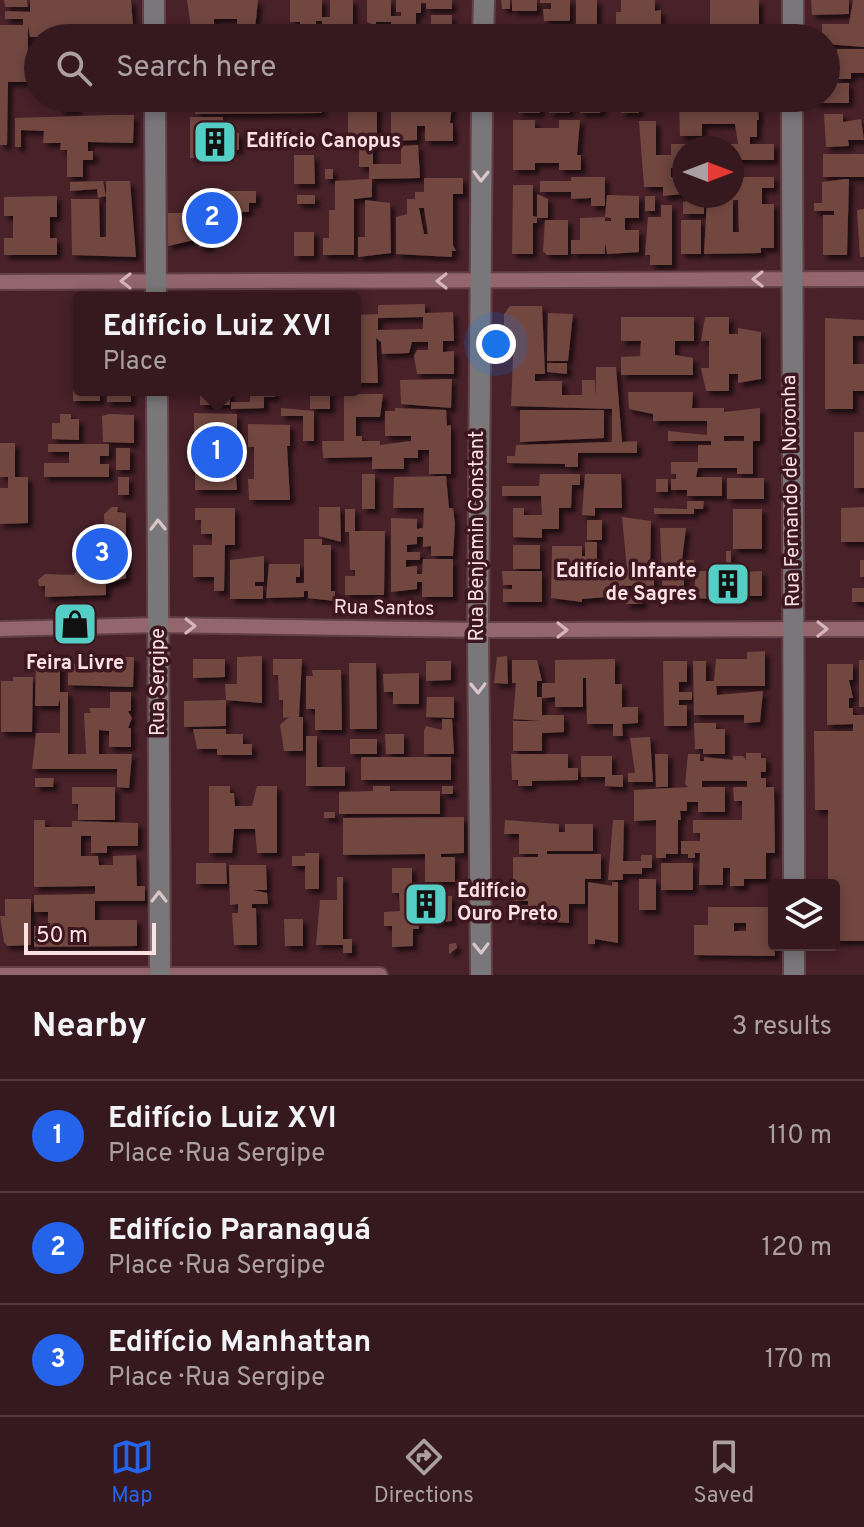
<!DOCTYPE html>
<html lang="en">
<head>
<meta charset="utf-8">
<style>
  :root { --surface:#36191f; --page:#41262c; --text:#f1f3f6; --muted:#aaa0a4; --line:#50383d; --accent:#2563eb }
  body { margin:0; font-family:Overpass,sans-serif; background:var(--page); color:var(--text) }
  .controls { position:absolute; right:24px; bottom:24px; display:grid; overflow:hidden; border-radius:8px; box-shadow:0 4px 12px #0003 }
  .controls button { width:72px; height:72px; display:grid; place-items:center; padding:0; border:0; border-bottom:2px solid var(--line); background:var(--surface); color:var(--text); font:40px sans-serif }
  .compass { position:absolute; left:672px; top:136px; width:72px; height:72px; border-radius:50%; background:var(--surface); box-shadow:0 4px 12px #0003; rotate:90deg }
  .scale { position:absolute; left:24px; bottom:20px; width:132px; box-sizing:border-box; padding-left:8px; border:4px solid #fbe1e4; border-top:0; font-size:22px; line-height:28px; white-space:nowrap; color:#fbe1e4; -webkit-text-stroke:6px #3d171f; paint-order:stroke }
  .you { position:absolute; left:496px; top:344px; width:28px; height:28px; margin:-20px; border:6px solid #fff; border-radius:50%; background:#1a73e8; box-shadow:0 0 0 12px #1a73e833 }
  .badge { display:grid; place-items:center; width:52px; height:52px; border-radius:50%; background:var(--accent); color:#fff; font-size:26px; font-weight:700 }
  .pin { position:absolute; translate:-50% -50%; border:4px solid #fff; box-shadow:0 2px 8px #0006 }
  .popup { position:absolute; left:73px; top:292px; width:288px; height:104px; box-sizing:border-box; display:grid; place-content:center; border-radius:8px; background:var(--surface); filter:drop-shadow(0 2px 6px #0005); font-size:26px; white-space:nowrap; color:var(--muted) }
  .popup b { font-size:30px; color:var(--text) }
  .popup::after { content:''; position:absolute; left:50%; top:100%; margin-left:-16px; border:16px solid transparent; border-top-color:var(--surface) }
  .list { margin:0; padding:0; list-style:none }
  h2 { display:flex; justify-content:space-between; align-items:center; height:104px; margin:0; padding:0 32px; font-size:34px }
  h2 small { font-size:26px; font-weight:400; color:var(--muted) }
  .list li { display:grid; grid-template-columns:52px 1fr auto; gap:24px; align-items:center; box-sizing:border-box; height:112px; padding:0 32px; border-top:2px solid var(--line) }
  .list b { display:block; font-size:30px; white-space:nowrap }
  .list p { margin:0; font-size:26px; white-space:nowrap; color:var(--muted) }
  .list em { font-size:26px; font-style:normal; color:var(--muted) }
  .icon { flex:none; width:44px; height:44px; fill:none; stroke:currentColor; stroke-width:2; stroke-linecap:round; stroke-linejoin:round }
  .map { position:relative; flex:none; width:864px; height:975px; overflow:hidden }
  .search { position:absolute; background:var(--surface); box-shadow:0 4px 12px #0003; left:24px; right:24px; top:24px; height:88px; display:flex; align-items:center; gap:20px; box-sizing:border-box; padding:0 28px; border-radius:44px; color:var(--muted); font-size:30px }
  .sheet { height:440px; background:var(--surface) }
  nav { display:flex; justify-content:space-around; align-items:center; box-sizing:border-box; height:112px; border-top:2px solid var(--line); background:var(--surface); font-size:22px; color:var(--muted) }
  nav a { display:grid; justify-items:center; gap:4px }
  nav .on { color:var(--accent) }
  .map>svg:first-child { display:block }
  .building { fill:#714741; fill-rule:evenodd; filter:url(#shadow) }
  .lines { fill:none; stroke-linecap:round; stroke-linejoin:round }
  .street-casing { stroke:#634048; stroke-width:18 }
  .secondary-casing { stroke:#634048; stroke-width:24 }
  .street { stroke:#93656c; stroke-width:14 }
  .secondary { stroke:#7a777a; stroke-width:20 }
  .oneway { stroke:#dbc6ca }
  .oneway2 { stroke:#d7b6ba }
  .labels { text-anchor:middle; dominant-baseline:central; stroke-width:7; stroke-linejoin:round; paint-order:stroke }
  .poi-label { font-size:20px; font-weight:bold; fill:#fbe1e4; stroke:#3d171f; text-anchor:start }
  .street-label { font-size:20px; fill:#fbe1e4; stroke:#3d171f }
</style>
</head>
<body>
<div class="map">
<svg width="864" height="975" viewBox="0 0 864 975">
  <defs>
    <filter id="shadow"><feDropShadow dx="4.5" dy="4.5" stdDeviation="2" flood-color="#0009"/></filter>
  </defs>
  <rect width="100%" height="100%" fill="#482129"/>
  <!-- building -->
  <path class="building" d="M4 0H27L28 7H5Z
    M30 0H131L134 38 30 37 28 25V82H8L7 145H0V25H23V19H5V11L30 12Z
    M187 0H258L255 29H237V19H214V27H191Z
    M290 0H322V17H330V0H353V31L333 32V38H298V33L322 32V21H316V29L300 30V22H290Z
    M367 0H391V16H401V12H396V0H452V9H426V3H421V13H416V38H392L391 22H376V26L367 22Z
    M501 0H510V9H502Z
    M512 0H537V11H512Z
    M540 0H570V21H544L543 9H551V3H540Z
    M576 0H597V33H576Z
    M621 0H655V11L661 10V34H647V38H637V34H616V12H621Z
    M710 0H759V38H739V26H730V38H710Z
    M811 0H849V14L812 15Z
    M853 0H864V47L826 44V38H822V24H849Z
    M431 15H452V38H426L431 35Z
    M837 49H864V73H851V79H835Z
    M826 83H849V103H814V98H826Z
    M97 98H135L134 105H97Z
    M195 98H322V113L195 114Z
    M348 98H377V145H373V164H401V146L418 145 420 178 372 179V197L354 199V255H323V238H329V210H335V181L369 179V167H359V145H348Z
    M391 98H418V104H426V98H453L450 123H453V141H425V126H417V140L391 141Z
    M517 98H603V106L600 113H580V106H570V113H549V105H540V113H519Z
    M621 98H639V113H621Z
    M679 98H757L759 120H757V137H750V144H774V160H732V148H716V144H738L735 124H702V136H680Z
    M60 100 77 101V111H60Z
    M824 114H843V122L861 119 864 140H848L849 146 826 147Z
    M111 115H134L133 143 88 142V151H93V160H83V177H67V150H60L61 143H43L44 131 21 130V147H15V118Z
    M190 117H223V133H239V150H224V158H190Z
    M513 120H535V128H559V120H580L577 155H581V170H559V163H535V170H513Z
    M639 121H656V155H671V144H703V148H684V168H671V177H682V194L663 196V187H644Z
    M823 154H864V177H823Z
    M294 155H314L315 184H294Z
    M325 169H333V179H325Z
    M571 177H605V206H591V198L571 199V192H540V181H571Z
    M732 177H774V188H762V204H774V248H761V253L704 254 707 200 704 196 732 200ZM733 200H738L739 232H733Z
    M424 178H463V194H453V245L456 251H452V257L396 254V217L407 214V199H415V192H424ZM419 208H424L428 234H424Z
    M845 179H849L847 255H823V215H834V211H814V203H822V182Z
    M103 181 106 196 98 198 97 189 70 191V182Z
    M106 181H130L136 257 72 255 71 199H99L100 237H106Z
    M513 185H533V216L537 217V194L548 199V218H537V223H533V254H512Z
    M207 191H256V203H249V212H232L219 223V241H210V247H199V199Z
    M297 195H315V204H297Z
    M607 195 639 196V218H625V230H639V252L607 254 605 242V254H571V240H580V218L605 217V221H611V218L605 217Z
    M57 196V217H50V238H57V255H4V238H13V216H4V197Z
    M645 196H655V211H645Z
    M696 199H704V214H683V202Z
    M365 200 390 203 391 253 358 257V237H365Z
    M661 205H672V265H650V255H645L648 217H661Z
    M864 209V257H860L857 210Z
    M168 213H188L194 240 168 246Z
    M545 220H568V255H547L543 251Z
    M681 220H701V254H681Z
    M294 232H314V256H294Z
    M425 304V313L453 312 454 341H443V352L454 351V374H417L414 356 417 350H428V342H412L409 353 382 354 381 342 376 338 378 383H355V315L378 314V305ZM423 317V329L378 330V318Z
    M510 306H542L545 374H535V381H562V395H582V380H595L596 397V367H616L622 442 637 441V453H578V467H565V464L507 463V456H515L516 445 612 442V409L511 406 514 333H504V314Z
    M548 313 573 314 568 361H547Z
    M621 317H694V341H675V355L693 358V375H621V357L640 356 641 341H621Z
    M705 317H729V334H738V328L761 332V379L738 383V374H729V391H706L701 368H709V341H701Z
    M825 318 864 320V336H853V364H864V391H853V409H825Z
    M74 319H79V390H100V401H73Z
    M547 363H567V374L547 372Z
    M452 379 451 408 401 404 400 380Z
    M107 390H131V402H107Z
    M200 390H230V405H200Z
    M250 390H275V397H264V408L231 409V402H250Z
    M310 390H330V409H310Z
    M628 392H693L692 408H724V412L760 408V441H753V474H737V468H698L696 477H722V496H687V490H671V479H676V474H671V462H698V445H711V441H668V431L707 435V421H653V414L629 409ZM724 436H744V441H724Z
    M344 394H383L380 417H356V436H362V441H380V445L411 441V436H385V411H395V408L446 410 447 426 451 425V474H429V450H418V458H404V469H372V457L323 458 322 441H344Z
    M281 408 314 411V441H303V416H281Z
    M520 410H604V438L520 442Z
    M194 413 237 414V437H233L237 490H195V468H200V437H194Z
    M60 414H71V419H79V440L52 439V423H60Z
    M109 414 134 415V443L103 442 102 416Z
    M248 424 290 425V446H287L290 500H249L248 479H254V447H248Z
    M854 432H864V488H854Z
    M0 443H15V477H28V523L0 524V488H8V477H0Z
    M48 444H109V456H100V464H109V477H44V463H69V452H48Z
    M116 448H130V470H116Z
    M362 474H375V509H362Z
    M540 474H580V485H572L571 508H559V529H542V538L513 537V508H524V515H542L541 496H502V486H539Z
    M585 474H621L622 508H595V516L582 515Z
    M446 476 449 508H453L455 524 453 556H431V546L423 547V537H417V544L407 545V552H420V560H406V567L417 566V574H422L423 559H453V597H422V582H417V589L391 592V518L417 519V529L423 528 424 508H393L394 477Z
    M118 477H129V495H118Z
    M727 478H764V499H727Z
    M656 479H668V492H656Z
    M687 501H704L703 509H694V514H654V508L687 509Z
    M112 507H118L117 512 126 513V578L106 584V595L45 597V586H39L38 580 45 574 74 575 82 560 77 552 86 547 93 551 105 543 104 514Z
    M319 507H340L341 542 319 536Z
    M864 507V542H841V508Z
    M195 508H235V545H225L224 591H214V577H193V545H212V534H201V520H195Z
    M345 509H355V531H385L384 595H345V576H355V570H350L349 532H345Z
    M733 509H762V549H733Z
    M622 517 651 521 650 576H654V586H623V593H607V597L582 599V602L551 598 552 546H582V556H585V542H597V564L623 565V570H627Z
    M587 520H602V540H587Z
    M660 528H686L682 560H694L695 571H712V564H726V551H731V563H743V572L762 571V596H743V601L695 598V575H684V598H663Z
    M304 539H322V545H331V591H335V601L308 598V591H304V597L266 598 269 564H300V577H296V583H304Z
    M513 545H540V569H513Z
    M264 556V582H255V586H263V599H230V560Z
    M860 560H864V577H860Z
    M502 571H542V602H503V589H512V585H503Z
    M852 588H864V602H852Z
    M626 594 643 596 642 604H626Z
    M765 651V686H716L717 695 763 691 760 722 744 723V715H694L693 661H706V681H714L716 659H747V652Z
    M262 656V703L226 700 225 684H237V657Z
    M507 656 508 684 494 683 497 657Z
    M94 657H134L133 687 68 685V664H94Z
    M36 658H60V692H68V754H86L84 713H91L89 708H110V692H131V711H128L132 718 128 728H131V747H109V731L99 730V754H132L129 788 117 787V769H32L36 733H60V699L58 706H35Z
    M193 659H225V677L193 678Z
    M273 659H302L299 717H303V751H284L280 725 289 717 283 718V700H279L278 675H273Z
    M615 659V684H622V707H638V723L622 724 623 736H613V724H587L586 678H583V707H555V697L542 698V715H564V732L542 733V751H513V721H542L513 719 516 683H512V660H537L542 681H537V697H542V683H555V660Z
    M859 660H864V707H859Z
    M426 661H451V680L426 681Z
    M663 661H687V682H679V692H692V700H679V705H687V726H664Z
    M349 663H376L377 729H350Z
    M827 664H853V680H849L853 698H849V708H853V715H864V941H834V885H828V810H815L814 731H853V724L827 725Z
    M312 670H341L342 730H315V709H306V676H313Z
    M419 673V704H393V692H384L383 674Z
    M13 677H33L32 732H1V681H13Z
    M427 697H454V718L426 717Z
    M226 700V726L184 727V701Z
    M442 719H452L454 754H424V731L426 726 442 730Z
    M694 723H716V729H725V754H703V749H695Z
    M193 729H226V734H243V744H252V755H217V749H197Z
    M385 734H404V754H386Z
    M306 736H317V767H345V786H306Z
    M650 737 653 782H628V773H635L630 738Z
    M350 739H377V754H350Z
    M746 753H761V758H766V772H761V778H766V787H774L775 853H766V879H744V886H730V868H723V885H699L700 853H695V858H688V854H681V841H700V833H693V820H742V801H734L733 787H747V781H702V787H725V812H698V802H687V811H680L681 820H678V854H666V858H656V820L634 821V790L688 787 685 784 688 754H700V761H704V757L733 760V756H743L746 760Z
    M511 754H568V768H578V780L532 781V786H518V780H512Z
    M655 754H668V787H656Z
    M581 756H612V775H623V787L605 786V777H581Z
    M361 757H451V780H361Z
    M35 778H54L53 787H35Z
    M209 786H230V793H234L235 806H252L257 786H277V853H257L255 829H234L232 853H209Z
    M373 786H390V791H440V814H339V792L373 791Z
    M442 786H453V794H442Z
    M72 787H115V820H78V804H72Z
    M324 812H335V818H324Z
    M464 817V853L441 854V857H455V882H425V854L343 855V818Z
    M34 820H45V827H72V821L138 823V846H107V853H91V836H81V856H98L99 865H113V856L136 855 137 886H145V901H95V920H137V946L34 947V926H48V912H34V895L95 894V886L34 887Z
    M505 820 559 824V832H565V824H593V851H547V854H601V879H585V904H569V923L516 919V905H528V901H513V857H538V854H519V834H504Z
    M613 820H624L623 861H641V855H652V868H642V874H623V880H608Z
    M305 853H319V889H305V866H292V856H305Z
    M196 863H226L227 884H196Z
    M661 863H693V890H661Z
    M229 865H266L267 890H253L267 893 268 904H252V908H256L257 945H234L232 913H238V904L230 905Z
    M392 868H412V889L418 888V896H452V921L430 923 428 918H418L419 929H413V946L392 947V926H384V912L400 911 399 893H392Z
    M337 877H343V939H352V953H343V945H316L320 900H337Z
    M639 879H656V910H639Z
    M588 882 612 886V882H618V943L595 939V944H588Z
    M5 899H31V945L7 946 4 942 0 916H5Z
    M708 907H774L775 956 694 955V925H708ZM734 923H746V931H734Z
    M284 919H303V946H285Z
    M456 943 457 948 449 954V944Z"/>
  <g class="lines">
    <!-- street casing -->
    <g class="street-casing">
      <path id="street" d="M0 282 864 279
        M0 629 159 625 478 630 864 629
        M0 975H380"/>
    </g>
    <!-- secondary casing -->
    <g class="secondary-casing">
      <path id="secondary" d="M154 0V38
        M483 38 484 0
        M793 38V0
        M155 98 156 298
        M792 98 794 885
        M157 390 160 975
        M794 945V975
        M481 975 478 630 482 98"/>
    </g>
    <!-- street -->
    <use href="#street" class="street"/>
    <!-- secondary -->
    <use href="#secondary" class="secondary"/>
  </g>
  <!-- one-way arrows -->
  <defs><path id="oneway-chevron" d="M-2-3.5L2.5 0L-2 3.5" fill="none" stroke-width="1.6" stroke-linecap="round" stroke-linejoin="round" transform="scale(2)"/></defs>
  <g class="oneway">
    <use href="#oneway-chevron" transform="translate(481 176) rotate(91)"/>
    <use href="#oneway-chevron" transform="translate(158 525) rotate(-91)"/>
    <use href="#oneway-chevron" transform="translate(478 688) rotate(89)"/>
    <use href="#oneway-chevron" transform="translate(159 897) rotate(-90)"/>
    <use href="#oneway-chevron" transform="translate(481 948) rotate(89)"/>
  </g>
  <g class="oneway2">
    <use href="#oneway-chevron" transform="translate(758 279) rotate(180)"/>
    <use href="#oneway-chevron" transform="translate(126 281) rotate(180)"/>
    <use href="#oneway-chevron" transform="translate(442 281) rotate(180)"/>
    <use href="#oneway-chevron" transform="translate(190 626) rotate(1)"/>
    <use href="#oneway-chevron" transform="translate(822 629)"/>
    <use href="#oneway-chevron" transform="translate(562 630)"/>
  </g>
  <!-- icons -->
  <defs>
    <g id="building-square" transform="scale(2.3)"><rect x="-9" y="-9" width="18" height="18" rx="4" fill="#55cec6" stroke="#3d171f"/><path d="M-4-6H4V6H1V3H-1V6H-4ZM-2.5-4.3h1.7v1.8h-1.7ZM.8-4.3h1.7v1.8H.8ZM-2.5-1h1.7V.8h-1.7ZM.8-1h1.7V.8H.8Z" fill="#111"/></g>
    <g id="shop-square" transform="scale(2.3)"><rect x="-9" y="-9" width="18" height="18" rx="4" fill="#55cec6" stroke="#3d171f"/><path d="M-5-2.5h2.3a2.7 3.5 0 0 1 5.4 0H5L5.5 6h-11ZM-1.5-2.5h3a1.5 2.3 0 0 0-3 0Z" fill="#111"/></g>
  </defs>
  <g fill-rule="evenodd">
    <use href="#building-square" x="215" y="142"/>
    <use href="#building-square" x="728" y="584"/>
    <use href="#shop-square" x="75" y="624"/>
    <use href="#building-square" x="426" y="904"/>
  </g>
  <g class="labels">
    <!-- poi labels -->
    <g class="poi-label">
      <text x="246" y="142">Edifício Canopus</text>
      <text x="697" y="572" text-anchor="end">Edifício Infante<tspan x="697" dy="23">de Sagres</tspan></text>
      <text x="75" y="664" text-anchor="middle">Feira Livre</text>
      <text x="457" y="892">Edifício<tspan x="457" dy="23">Ouro Preto</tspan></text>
    </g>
    <!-- street labels -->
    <g class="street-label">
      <text transform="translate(792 491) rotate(-91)">Rua Fernando de Noronha</text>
      <text transform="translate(478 536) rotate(-90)">Rua Benjamin Constant</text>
      <text transform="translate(384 609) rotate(1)">Rua Santos</text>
      <text transform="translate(159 682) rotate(-90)">Rua Sergipe</text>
    </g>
  </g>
</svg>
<div class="controls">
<button><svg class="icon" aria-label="layers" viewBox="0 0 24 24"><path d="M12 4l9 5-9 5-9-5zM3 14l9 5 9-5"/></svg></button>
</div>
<svg class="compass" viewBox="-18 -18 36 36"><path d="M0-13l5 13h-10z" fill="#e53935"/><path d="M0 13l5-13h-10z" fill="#aaa0a4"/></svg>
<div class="scale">50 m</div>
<div class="you"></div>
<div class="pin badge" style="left:217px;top:452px">1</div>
<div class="popup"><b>Edifício Luiz XVI</b>Place</div>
<div class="pin badge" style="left:212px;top:218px">2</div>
<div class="pin badge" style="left:102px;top:554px">3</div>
<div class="search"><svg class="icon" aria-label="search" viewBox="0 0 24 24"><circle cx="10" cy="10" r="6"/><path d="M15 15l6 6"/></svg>Search here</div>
</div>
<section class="sheet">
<h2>Nearby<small>3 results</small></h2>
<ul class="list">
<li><span class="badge">1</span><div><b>Edifício Luiz XVI</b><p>Place · Rua Sergipe</p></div><em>110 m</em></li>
<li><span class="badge">2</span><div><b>Edifício Paranaguá</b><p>Place · Rua Sergipe</p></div><em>120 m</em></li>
<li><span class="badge">3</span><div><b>Edifício Manhattan</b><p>Place · Rua Sergipe</p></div><em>170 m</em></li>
</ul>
</section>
<nav>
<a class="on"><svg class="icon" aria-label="map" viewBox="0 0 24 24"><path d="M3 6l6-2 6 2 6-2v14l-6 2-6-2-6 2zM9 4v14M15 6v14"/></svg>Map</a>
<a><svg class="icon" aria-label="directions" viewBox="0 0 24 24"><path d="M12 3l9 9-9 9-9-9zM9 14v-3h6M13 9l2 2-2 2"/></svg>Directions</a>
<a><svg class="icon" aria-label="saved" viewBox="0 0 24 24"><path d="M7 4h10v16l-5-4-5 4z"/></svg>Saved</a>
</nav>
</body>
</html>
